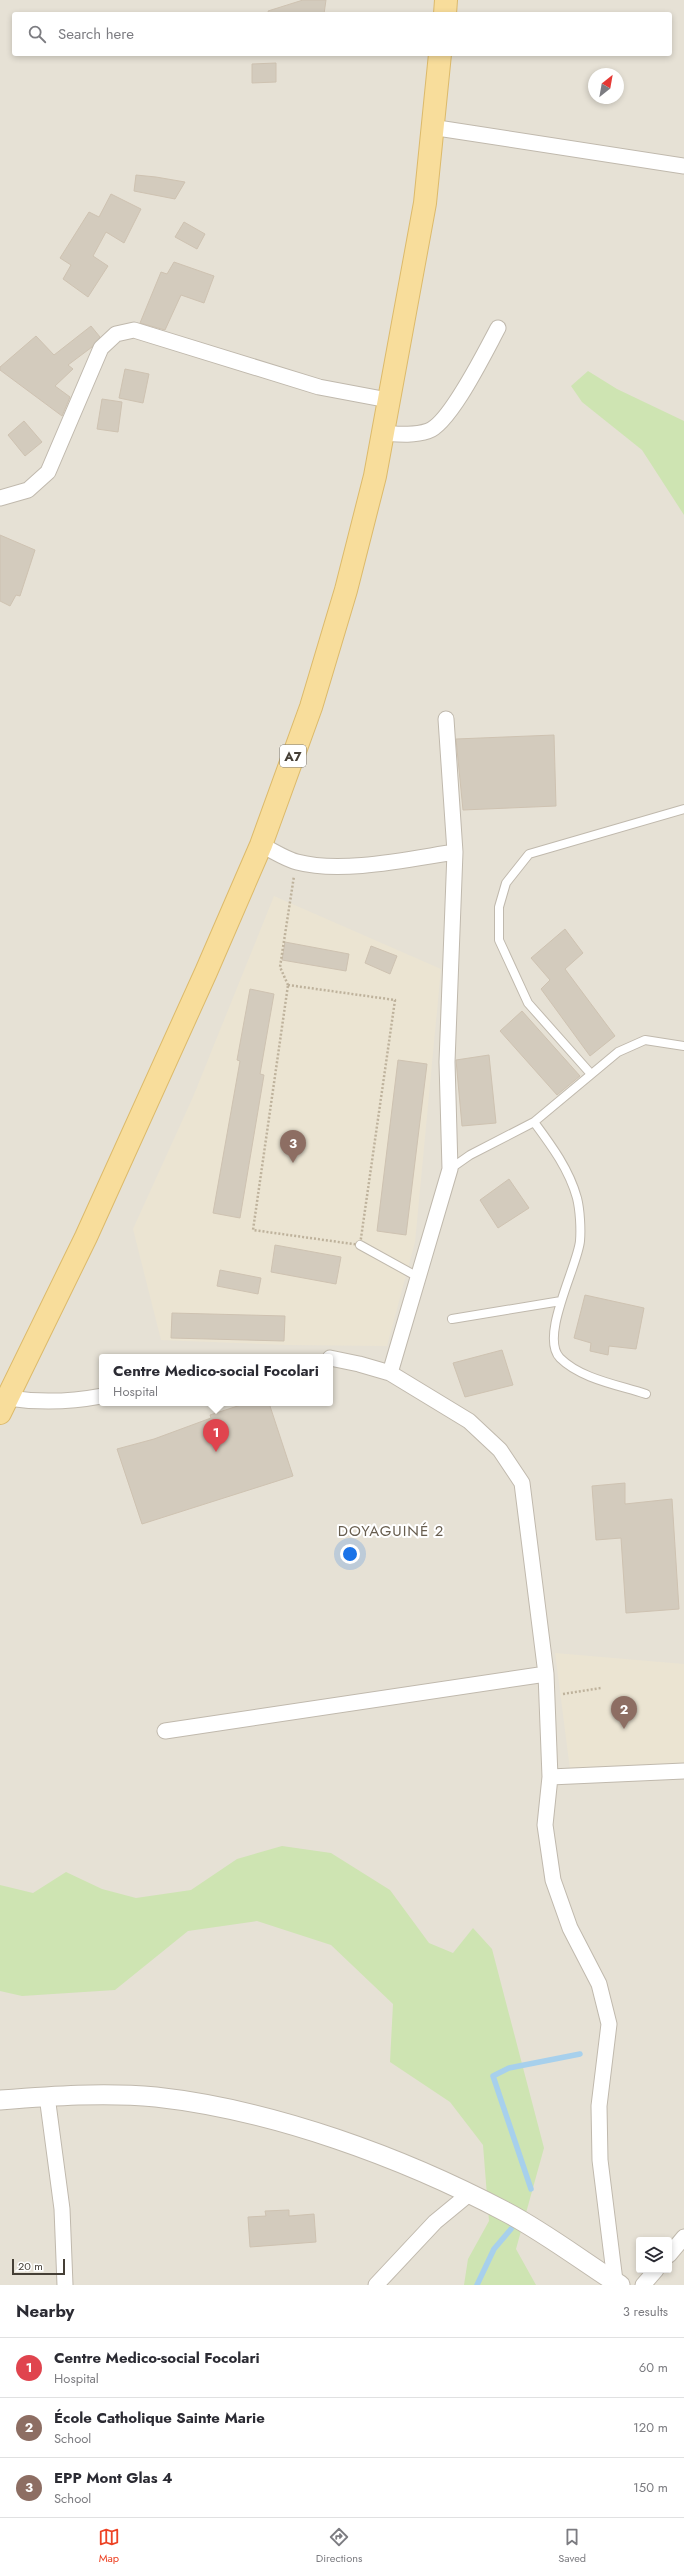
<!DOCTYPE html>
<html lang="en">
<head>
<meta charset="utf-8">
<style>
  :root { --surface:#fff; --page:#f2f2f3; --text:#2b2b33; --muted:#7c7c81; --line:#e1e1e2; --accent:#ed4224 }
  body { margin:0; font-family:Jost,sans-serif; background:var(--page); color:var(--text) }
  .controls { position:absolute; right:12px; bottom:12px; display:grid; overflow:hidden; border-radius:4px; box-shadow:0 2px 6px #0003 }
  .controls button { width:36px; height:36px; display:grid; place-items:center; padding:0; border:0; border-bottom:1px solid var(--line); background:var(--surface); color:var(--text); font:20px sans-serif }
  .compass { position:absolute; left:588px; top:68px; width:36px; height:36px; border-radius:50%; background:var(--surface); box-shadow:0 2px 6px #0003; rotate:31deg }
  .scale { position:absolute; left:12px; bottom:10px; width:53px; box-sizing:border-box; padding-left:4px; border:2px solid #453f36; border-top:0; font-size:11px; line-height:14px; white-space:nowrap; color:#453f36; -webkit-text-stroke:3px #fff; paint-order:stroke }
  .you { position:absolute; left:350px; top:1554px; width:14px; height:14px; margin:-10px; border:3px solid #fff; border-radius:50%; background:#1a73e8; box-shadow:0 0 0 6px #1a73e833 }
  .badge { display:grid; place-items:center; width:26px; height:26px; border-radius:50%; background:var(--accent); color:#fff; font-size:13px; font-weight:700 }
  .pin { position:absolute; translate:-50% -33px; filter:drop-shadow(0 1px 2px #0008) }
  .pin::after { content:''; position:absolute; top:21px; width:14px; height:12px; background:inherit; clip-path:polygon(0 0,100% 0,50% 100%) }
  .popup { position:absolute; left:99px; top:1354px; width:234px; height:52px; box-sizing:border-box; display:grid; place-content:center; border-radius:4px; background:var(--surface); filter:drop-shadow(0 1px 3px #0005); font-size:13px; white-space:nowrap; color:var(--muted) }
  .popup b { font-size:15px; color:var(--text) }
  .popup::after { content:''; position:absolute; left:50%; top:100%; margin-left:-8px; border:8px solid transparent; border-top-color:var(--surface) }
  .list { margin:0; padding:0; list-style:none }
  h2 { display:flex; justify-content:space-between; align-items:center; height:52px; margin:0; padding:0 16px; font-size:17px }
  h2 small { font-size:13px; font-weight:400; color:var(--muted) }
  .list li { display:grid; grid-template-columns:26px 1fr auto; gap:12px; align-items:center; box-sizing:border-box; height:60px; padding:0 16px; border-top:1px solid var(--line) }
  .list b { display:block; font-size:15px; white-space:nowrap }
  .list p { margin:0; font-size:13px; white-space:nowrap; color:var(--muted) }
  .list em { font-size:13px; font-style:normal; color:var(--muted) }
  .icon { flex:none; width:22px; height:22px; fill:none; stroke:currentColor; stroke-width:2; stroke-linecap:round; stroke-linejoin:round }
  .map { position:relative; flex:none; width:684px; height:2285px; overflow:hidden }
  .search { position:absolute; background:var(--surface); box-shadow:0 2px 6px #0003; left:12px; right:12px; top:12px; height:44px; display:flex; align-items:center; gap:10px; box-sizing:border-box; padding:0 14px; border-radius:4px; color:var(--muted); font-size:15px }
  .sheet { height:232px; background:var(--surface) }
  nav { display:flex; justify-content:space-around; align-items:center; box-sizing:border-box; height:56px; border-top:1px solid var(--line); background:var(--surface); font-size:11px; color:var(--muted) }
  nav a { display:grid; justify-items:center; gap:2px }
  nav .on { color:var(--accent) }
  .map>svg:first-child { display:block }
  .residential { fill:#e6e1d5; fill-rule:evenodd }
  .education { fill:#ebe4d2 }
  .green { fill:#cee4b2 }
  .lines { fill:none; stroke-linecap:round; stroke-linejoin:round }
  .stream { stroke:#a7d0ec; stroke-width:5.5 }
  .building { fill:#d3cbbd; stroke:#cec2b1 }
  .service-casing { stroke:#c0b9ad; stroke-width:10 }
  .minor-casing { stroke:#c0b9ad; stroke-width:17 }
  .tertiary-casing { stroke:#c0b9ad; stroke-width:21 }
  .primary-casing { stroke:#dcba6b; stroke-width:24 }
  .path { stroke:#beb29c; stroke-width:2.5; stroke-dasharray:2 2; stroke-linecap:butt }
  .service { stroke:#fff; stroke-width:8 }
  .minor { stroke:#fff; stroke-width:15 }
  .tertiary { stroke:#fff; stroke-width:19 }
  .primary { stroke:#f8dd9b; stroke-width:22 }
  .labels { text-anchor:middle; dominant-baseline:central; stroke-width:4; stroke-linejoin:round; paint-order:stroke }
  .shield { fill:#fff; stroke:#7d7972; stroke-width:1 }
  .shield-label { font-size:13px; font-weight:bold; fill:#453f36 }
  .neighbourhood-label { font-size:15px; letter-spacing:1px; fill:#675d4e; stroke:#fff }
</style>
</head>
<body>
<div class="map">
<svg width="684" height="2285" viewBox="0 0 684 2285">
  <rect width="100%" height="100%" fill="#f2efe7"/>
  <!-- residential -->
  <path class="residential" d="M0 0H684V2285H0ZM14 14H670V54H14ZM594 74H618V98H594ZM102 1357H330V1403H102ZM639 2240H669V2270H639Z"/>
  <!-- education -->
  <path class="education" d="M274 896 441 969 415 1242 387 1346 286 1345 161 1340 133 1229 193 1097Z
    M555 1653 684 1664V1763L570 1769Z"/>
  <!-- green -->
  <path class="green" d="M588 371 617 389 684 421V515L642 450 582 402 571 386Z
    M282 1846 331 1853 390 1890 429 1943 453 1953 473 1928 492 1949 544 2148 516 2249 536 2285H464L468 2259 489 2221 483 2145 450 2102 390 2062 393 2004 331 1945 257 1921 188 1931 115 1990 22 1996 0 1991V1885L33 1893 66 1872 102 1889 136 1898 191 1890 237 1859Z"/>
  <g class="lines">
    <!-- stream -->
    <path class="stream" d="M531 2189 493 2076 509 2068 580 2054
      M477 2285 494 2249 511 2229"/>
  </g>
  <!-- building -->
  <path class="building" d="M303 0H326L324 14H269L268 11Z
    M276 63V82L252 83V64Z
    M136 175 156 177 185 182 175 199 134 191Z
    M111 194 141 209 124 243 106 232 93 256 108 266 88 297 63 279 71 265 60 258 89 212 99 217Z
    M184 222 205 234 197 249 175 237Z
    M174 262 214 276 204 303 181 295 165 330 140 323 161 272 167 274Z
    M91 326 100 337 92 347 68 365 73 369 55 386 70 397 62 416 0 370V367L36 336 54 355Z
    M125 369 149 374 143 403 119 398Z
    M102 399 122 402 118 432 97 429Z
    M24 421 42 442 25 456 8 435Z
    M0 535 35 550 20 596 16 595 10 606 0 601Z
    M554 735 556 806 463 810 456 739Z
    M565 929 583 953 565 969 615 1036 590 1056 541 989 550 980 531 958Z
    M285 942 349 954 346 971 282 960Z
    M371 946 397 956 390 974 365 963Z
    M250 989 274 994 260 1074 264 1075 240 1218 213 1213 240 1061 237 1060Z
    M522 1011 580 1076 557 1095 500 1031Z
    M489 1055 496 1123 462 1126 456 1060Z
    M398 1060 427 1064 406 1235 377 1231Z
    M509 1179 529 1208 498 1228 480 1200Z
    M275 1245 341 1257 336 1284 271 1272Z
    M220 1270 261 1278 258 1294 217 1286Z
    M585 1295 644 1308 636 1349 609 1346 608 1355 590 1351 591 1343 574 1338Z
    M172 1313 285 1316 284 1341 171 1338Z
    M502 1350 513 1385 465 1397 453 1363Z
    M247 1403H269L293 1476 142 1524 117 1449 154 1439 211 1418 210 1415Z
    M625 1483V1504L672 1499 679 1609 626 1613 621 1538 596 1540 592 1486Z
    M289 2210V2216L314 2214 316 2242 250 2247 248 2217 266 2216 265 2211Z"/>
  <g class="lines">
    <!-- service casing -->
    <g class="service-casing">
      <path id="service" d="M591 1074 528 1003 499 940V907L506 883 529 854 684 809
        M534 1122C551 1145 569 1169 577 1198 580 1210 581 1229 580 1241 578 1265 539 1337 560 1358 581 1379 619 1385 646 1394
        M450 1169 470 1155 534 1122 618 1052 645 1040 684 1046
        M360 1245 418 1277
        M452 1319 561 1301"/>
    </g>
    <!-- minor casing -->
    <g class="minor-casing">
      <path id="minor" d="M431 127 684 166
        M382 433C397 434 413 436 428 431 450 424 486 350 498 328
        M0 498 28 490 48 472 101 348 116 334 134 330 319 387 388 400
        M261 845C272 850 285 859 297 862 342 874 409 859 455 852
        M330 1358 359 1364 390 1373 469 1421 500 1450 522 1483 546 1674 550 1777 545 1825 553 1880 570 1928 599 1984 609 2024 599 2106 600 2160 615 2281
        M390 1373 450 1169 447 1062 455 852 446 719
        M8 1398C40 1403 70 1402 102 1396
        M165 1731 546 1674
        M550 1777 684 1771
        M47 2096 62 2209 65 2285
        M669 2255 684 2237
        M376 2285 435 2222 469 2194
        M643 2285 656 2270"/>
    </g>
    <!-- tertiary casing -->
    <g class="tertiary-casing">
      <path id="tertiary" d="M0 2100C52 2096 104 2092 156 2097 273 2110 402 2157 506 2212 546 2233 582 2261 620 2285"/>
    </g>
    <!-- primary casing -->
    <g class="primary-casing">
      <path id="primary" d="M445 14 446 0
        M0 1413 86 1237 206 972 261 845 311 707 346 590 375 476 425 203 440 54"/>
    </g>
    <!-- path -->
    <path class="path" d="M288 985 395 1000 360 1245 253 1230Z
      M288 985 280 967 294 876
      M563 1694 601 1688"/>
    <!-- service -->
    <use href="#service" class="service"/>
    <!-- minor -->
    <use href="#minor" class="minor"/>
    <!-- tertiary -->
    <use href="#tertiary" class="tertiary"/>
    <!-- primary -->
    <use href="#primary" class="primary"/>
  </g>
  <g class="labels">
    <!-- shield labels -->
    <rect class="shield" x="280" y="745" width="26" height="22" rx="3"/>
    <g class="shield-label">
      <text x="293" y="756">A7</text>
    </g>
    <!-- neighbourhood labels -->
    <g class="neighbourhood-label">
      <text x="391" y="1531">DOYAGUINÉ 2</text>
    </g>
  </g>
</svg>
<div class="controls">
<button><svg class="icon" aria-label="layers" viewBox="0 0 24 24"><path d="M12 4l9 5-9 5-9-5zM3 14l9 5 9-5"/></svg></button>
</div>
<svg class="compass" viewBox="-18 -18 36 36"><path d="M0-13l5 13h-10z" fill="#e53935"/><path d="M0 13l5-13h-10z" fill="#7c7c81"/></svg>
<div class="scale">20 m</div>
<div class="you"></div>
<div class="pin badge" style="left:216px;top:1452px;background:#e0444e">1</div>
<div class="popup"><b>Centre Medico-social Focolari</b>Hospital</div>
<div class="pin badge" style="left:624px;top:1729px;background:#8d6e63">2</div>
<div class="pin badge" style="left:293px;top:1163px;background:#8d6e63">3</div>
<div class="search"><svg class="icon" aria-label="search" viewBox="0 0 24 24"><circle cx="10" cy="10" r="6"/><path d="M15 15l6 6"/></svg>Search here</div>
</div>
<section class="sheet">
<h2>Nearby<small>3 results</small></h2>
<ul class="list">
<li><span class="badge" style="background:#e0444e">1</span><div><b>Centre Medico-social Focolari</b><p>Hospital</p></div><em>60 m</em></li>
<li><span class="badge" style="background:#8d6e63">2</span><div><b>École Catholique Sainte Marie</b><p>School</p></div><em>120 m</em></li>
<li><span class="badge" style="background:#8d6e63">3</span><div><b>EPP Mont Glas 4</b><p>School</p></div><em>150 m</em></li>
</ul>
</section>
<nav>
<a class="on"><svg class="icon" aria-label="map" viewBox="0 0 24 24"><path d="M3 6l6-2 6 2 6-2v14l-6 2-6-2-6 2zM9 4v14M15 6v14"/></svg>Map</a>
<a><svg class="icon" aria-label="directions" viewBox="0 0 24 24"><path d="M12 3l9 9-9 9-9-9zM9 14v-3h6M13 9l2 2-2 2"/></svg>Directions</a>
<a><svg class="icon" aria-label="saved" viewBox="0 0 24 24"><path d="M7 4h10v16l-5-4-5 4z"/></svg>Saved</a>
</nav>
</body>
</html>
